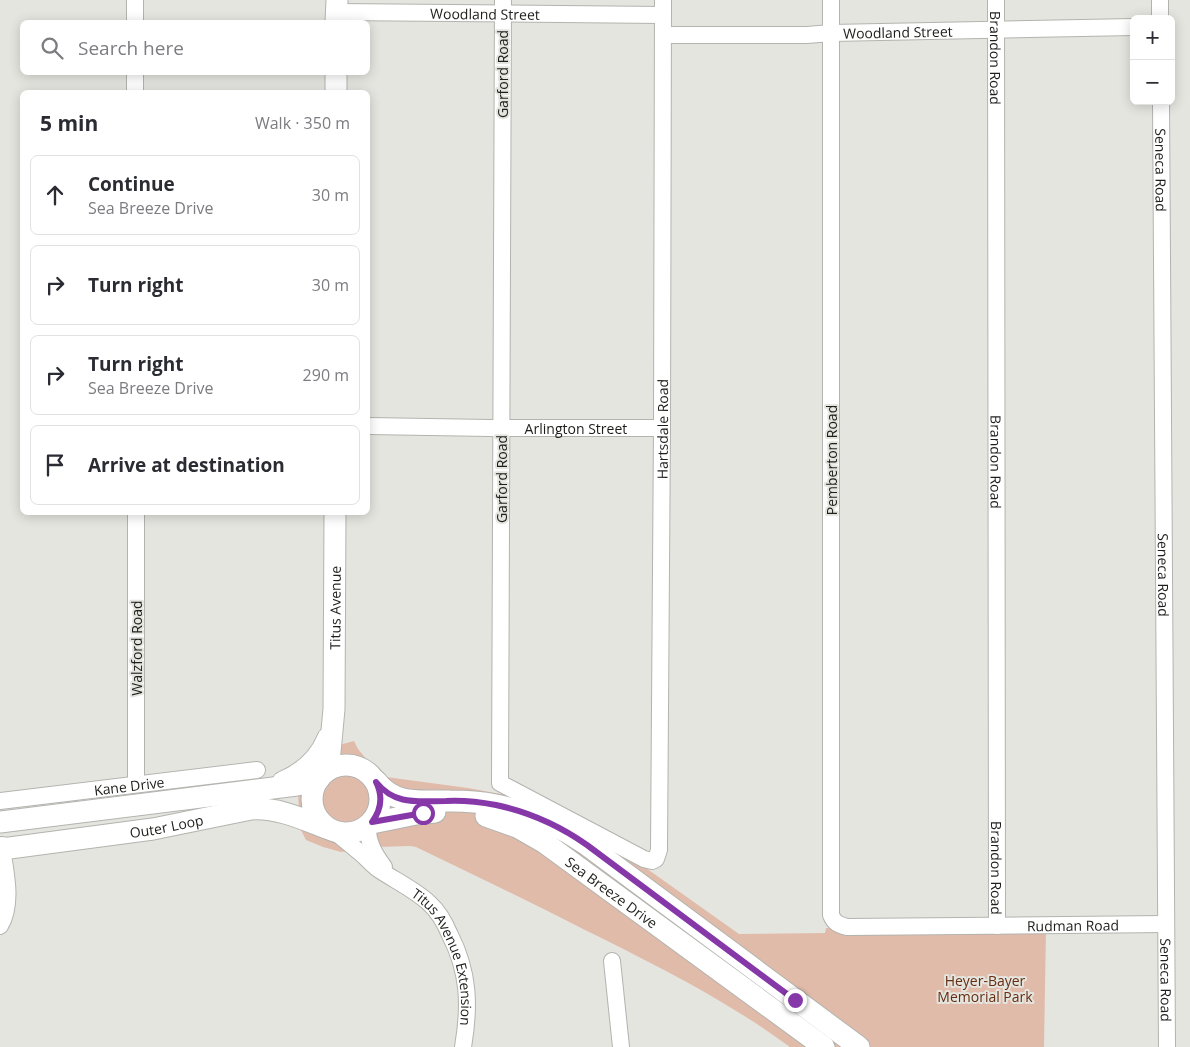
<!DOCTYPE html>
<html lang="en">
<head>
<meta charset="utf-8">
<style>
  :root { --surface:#fff; --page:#f7f7f7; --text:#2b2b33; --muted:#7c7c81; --line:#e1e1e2 }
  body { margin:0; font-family:"Open Sans",sans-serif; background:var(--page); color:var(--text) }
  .controls { position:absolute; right:15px; top:15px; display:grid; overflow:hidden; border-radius:8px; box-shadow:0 2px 12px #0003 }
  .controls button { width:45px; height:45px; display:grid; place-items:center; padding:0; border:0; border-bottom:1px solid var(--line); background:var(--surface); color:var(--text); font:25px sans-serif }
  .stop { position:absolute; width:15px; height:15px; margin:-11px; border:4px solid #8638a9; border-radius:50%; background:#fff }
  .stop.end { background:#8638a9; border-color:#fff; box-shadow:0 1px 5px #0008 }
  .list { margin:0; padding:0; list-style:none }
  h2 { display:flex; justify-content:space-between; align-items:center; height:65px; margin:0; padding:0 20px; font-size:21px }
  h2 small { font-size:16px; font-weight:400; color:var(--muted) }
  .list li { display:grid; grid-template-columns:32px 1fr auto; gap:15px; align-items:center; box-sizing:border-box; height:80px; margin:0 10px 10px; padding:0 10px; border:1px solid var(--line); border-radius:8px }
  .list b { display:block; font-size:19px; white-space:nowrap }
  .list p { margin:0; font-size:16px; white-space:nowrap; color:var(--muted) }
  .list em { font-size:16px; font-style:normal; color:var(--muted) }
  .icon { flex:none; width:28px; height:28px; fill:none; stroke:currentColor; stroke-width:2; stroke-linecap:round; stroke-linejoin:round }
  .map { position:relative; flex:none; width:1190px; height:1047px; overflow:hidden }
  .search { position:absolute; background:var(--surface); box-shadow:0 2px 12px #0003; left:20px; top:20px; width:350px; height:55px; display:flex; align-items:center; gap:12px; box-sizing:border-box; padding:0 18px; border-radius:8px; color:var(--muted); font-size:19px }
  .panel { position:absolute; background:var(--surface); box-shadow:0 2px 12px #0003; left:20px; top:90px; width:350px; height:425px; border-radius:8px }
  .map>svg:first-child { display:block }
  .green { fill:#e1bbaa }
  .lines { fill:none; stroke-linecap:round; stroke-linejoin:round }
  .minor-casing { stroke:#b3b3af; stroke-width:18 }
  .major-casing { stroke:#b3b3af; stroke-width:23 }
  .highway-casing { stroke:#b3b3af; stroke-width:26 }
  .minor { stroke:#fff; stroke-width:16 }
  .major { stroke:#fff; stroke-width:21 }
  .highway { stroke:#fff; stroke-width:24 }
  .route { stroke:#8638a9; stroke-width:6 }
  .labels { text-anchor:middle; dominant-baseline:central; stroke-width:4; stroke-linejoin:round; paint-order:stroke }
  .street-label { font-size:14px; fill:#1d1d1b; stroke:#e5e5e0 }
  .park-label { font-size:14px; fill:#662d10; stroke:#e5e5e0 }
</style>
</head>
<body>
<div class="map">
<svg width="1190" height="1047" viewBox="0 0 1190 1047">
  <rect width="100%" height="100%" fill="#e5e5e0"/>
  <!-- green -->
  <path class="green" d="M354 741 358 749 368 761 386 777 468 788 517 797 629 856 739 934 825 933 826 928 1046 930 1044 1047H790C726 1000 654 964 583 929 528 901 472 874 416 847L410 846 378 847 341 852 323 847 306 840 300 828 298 793 316 751Z"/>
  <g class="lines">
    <!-- minor casing -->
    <g class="minor-casing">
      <g id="minor">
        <path d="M135 0V22"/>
        <path id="s1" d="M503 0 500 783 644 859 652 861 656 859 659 850 662 428 663 0"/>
        <path id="s2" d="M831 0V915C834 923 839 925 847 927L1166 924"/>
        <path id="s3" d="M996 0 997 926"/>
        <path id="s4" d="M336 12 663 15"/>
        <path d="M1160 19V0"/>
        <path id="s5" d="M663 35H807L831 33 1134 27"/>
        <path d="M135 72V92"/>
        <path id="s6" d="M1161 101 1167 1047"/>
        <path id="s7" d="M368 426 490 428H662"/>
        <path d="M136 512V784"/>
        <path id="s8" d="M0 801 257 770"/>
        <path d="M368 826C367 842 375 855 384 867"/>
        <path id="s9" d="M334 831C342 838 350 844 358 851 365 856 370 863 378 869 394 880 414 889 429 903 438 911 445 923 450 935 469 972 470 1006 463 1047"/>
        <path d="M0 926C13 904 6 874 2 849"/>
        <path d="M612 961 621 1047"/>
      </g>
    </g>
    <!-- major casing -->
    <g class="major-casing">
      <g id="major">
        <path d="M336 22 337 0"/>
        <path d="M336 92V72"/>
        <circle cx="346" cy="799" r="34"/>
        <path id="s10" d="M325 772 330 752 334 709 335 512"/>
        <path d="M376 781C396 807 422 800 450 801 466 801 481 802 496 805 529 812 560 826 587 845L859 1047"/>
        <path d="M283 782C304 773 319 760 328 738"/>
        <path id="s11" d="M486 816 517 827 545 843 824 1047"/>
        <path d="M0 822 297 785 309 783 319 779"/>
        <path d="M372 823 416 814 435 812"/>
        <path id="s12" d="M2 849 153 829 251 809C278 807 305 820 329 829"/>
      </g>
    </g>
    <!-- highway casing -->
    <g class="highway-casing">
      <path id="highway" d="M0 850 2 849"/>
    </g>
    <!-- minor -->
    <use href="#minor" class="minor"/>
    <!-- major -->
    <use href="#major" class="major"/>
    <!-- highway -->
    <use href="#highway" class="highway"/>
  </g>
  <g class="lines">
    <!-- route -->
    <path class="route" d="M423 813 372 822C381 810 383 796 376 782 395 806 419 801 446 801 463 800 480 802 496 805 529 812 560 826 587 845L795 1000"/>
  </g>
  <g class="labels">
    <!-- street labels -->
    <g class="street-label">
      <text stroke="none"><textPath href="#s4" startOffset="149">Woodland Street</textPath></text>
      <text stroke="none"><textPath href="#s5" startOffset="235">Woodland Street</textPath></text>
      <text stroke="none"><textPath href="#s3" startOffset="58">Brandon Road</textPath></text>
      <text transform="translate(502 74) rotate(-90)">Garford Road</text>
      <text stroke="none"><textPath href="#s6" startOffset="69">Seneca Road</textPath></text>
      <text stroke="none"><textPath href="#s7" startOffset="208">Arlington Street</textPath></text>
      <text stroke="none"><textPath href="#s1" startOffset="1389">Hartsdale Road</textPath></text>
      <text transform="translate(831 460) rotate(-90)">Pemberton Road</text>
      <text stroke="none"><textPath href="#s3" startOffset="462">Brandon Road</textPath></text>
      <text transform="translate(501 479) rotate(-90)">Garford Road</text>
      <text stroke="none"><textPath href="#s6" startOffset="474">Seneca Road</textPath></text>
      <text stroke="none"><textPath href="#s10" startOffset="165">Titus Avenue</textPath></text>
      <text transform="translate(136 648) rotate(-90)">Walzford Road</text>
      <text stroke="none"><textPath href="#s8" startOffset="130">Kane Drive</textPath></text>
      <text stroke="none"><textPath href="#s12" startOffset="166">Outer Loop</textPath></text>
      <text stroke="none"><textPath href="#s3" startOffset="868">Brandon Road</textPath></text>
      <text stroke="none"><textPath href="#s11" startOffset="148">Sea Breeze Drive</textPath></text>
      <text stroke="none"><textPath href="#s2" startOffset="1162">Rudman Road</textPath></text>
      <text stroke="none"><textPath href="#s9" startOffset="176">Titus Avenue Extension</textPath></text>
      <text stroke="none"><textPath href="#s6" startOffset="879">Seneca Road</textPath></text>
    </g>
    <!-- park labels -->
    <g class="park-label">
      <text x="985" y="980">Heyer-Bayer<tspan x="985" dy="16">Memorial Park</tspan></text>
    </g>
  </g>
</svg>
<div class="controls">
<button>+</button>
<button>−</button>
</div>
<div class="stop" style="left:423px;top:813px"></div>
<div class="stop end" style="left:795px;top:1000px"></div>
<div class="search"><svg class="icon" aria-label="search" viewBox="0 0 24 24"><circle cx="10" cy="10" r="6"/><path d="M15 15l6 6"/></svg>Search here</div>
<section class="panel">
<h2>5 min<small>Walk · 350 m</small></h2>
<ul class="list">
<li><svg class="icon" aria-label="ahead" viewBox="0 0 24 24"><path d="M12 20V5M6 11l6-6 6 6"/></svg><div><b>Continue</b><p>Sea Breeze Drive</p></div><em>30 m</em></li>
<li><svg class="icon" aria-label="right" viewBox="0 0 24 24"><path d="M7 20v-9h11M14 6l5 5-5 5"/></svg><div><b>Turn right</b></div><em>30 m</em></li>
<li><svg class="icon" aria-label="right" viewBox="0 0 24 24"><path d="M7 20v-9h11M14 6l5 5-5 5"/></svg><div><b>Turn right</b><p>Sea Breeze Drive</p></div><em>290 m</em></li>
<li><svg class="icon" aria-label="arrive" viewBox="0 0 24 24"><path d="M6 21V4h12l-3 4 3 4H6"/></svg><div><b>Arrive at destination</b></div></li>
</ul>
</section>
</div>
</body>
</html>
